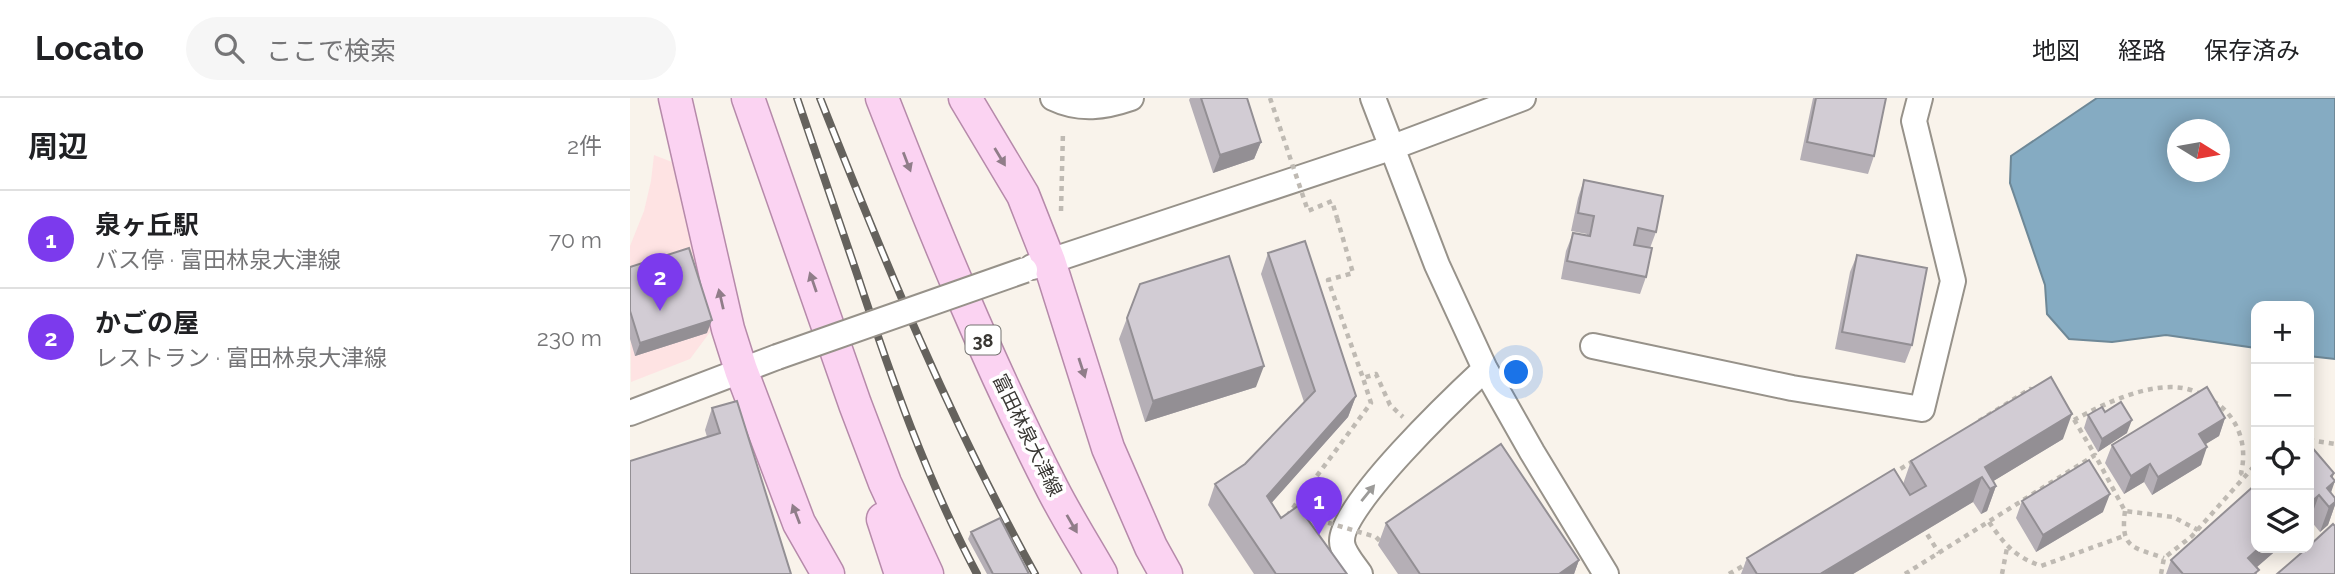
<!DOCTYPE html>
<html lang="ja">
<head>
<meta charset="utf-8">
<style>
  :root { --surface:#fff; --page:#f6f6f6; --text:#202124; --muted:#757577; --line:#e0e0e0; --accent:#7c3aed }
  body { margin:0; font-family:Raleway,"Noto Sans JP",sans-serif; background:var(--page); color:var(--text) }
  .controls { position:absolute; right:21px; bottom:21px; display:grid; overflow:hidden; border-radius:14px; box-shadow:0 4px 18px #0003 }
  .controls button { width:63px; height:63px; display:grid; place-items:center; padding:0; border:0; border-bottom:2px solid var(--line); background:var(--surface); color:var(--text); font:35px sans-serif }
  .compass { position:absolute; left:1537px; top:21px; width:63px; height:63px; border-radius:50%; background:var(--surface); box-shadow:0 4px 18px #0003; rotate:101deg }
  .you { position:absolute; left:887px; top:275px; width:24px; height:24px; margin:-18px; border:5px solid #fff; border-radius:50%; background:#1a73e8; box-shadow:0 0 0 10px #1a73e833 }
  .badge { display:grid; place-items:center; width:46px; height:46px; border-radius:50%; background:var(--accent); color:#fff; font-size:23px; font-weight:700 }
  .pin { position:absolute; translate:-50% -58px; filter:drop-shadow(0 2px 4px #0008) }
  .pin::after { content:''; position:absolute; top:37px; width:24px; height:21px; background:inherit; clip-path:polygon(0 0,100% 0,50% 100%) }
  .list { margin:0; padding:0; list-style:none }
  h2 { display:flex; justify-content:space-between; align-items:center; height:91px; margin:0; padding:0 28px; font-size:30px }
  h2 small { font-size:23px; font-weight:400; color:var(--muted) }
  .list li { display:grid; grid-template-columns:46px 1fr auto; gap:21px; align-items:center; box-sizing:border-box; height:98px; padding:0 28px; border-top:2px solid var(--line) }
  .list b { display:block; font-size:26px; white-space:nowrap }
  .list p { margin:0; font-size:23px; white-space:nowrap; color:var(--muted) }
  .list em { font-size:23px; font-style:normal; color:var(--muted) }
  .icon { flex:none; width:38px; height:38px; fill:none; stroke:currentColor; stroke-width:2; stroke-linecap:round; stroke-linejoin:round }
  .map { position:relative; flex:none; width:1705px; height:476px; overflow:hidden }
  header { display:flex; align-items:center; gap:42px; box-sizing:border-box; height:98px; padding:0 35px; background:var(--surface); border-bottom:2px solid var(--line) }
  header strong { font-size:33px }
  nav { display:flex; gap:38px; margin-inline-start:auto; font-size:24px }
  .search { width:490px; height:63px; background:var(--page); display:flex; align-items:center; gap:18px; box-sizing:border-box; padding:0 24px; border-radius:38px; color:var(--muted); font-size:26px }
  main { display:flex }
  aside { flex:1; background:var(--surface) }
  .map>svg:first-child { display:block }
  .commercial { fill:#fee3e3 }
  .water { fill:#85abc2; stroke:#6e8897; stroke-width:2; fill-rule:evenodd }
  .lines { fill:none; stroke-linecap:round; stroke-linejoin:round }
  .minor-casing { stroke:#97928a; stroke-width:28 }
  .major-casing { stroke:#b68aaa; stroke-width:35 }
  .path { stroke:#bfbab3; stroke-width:4.5; stroke-dasharray:5 5; stroke-linecap:butt }
  .minor { stroke:#fff; stroke-width:24 }
  .major { stroke:#fbd3f2; stroke-width:32 }
  .rail-casing { stroke:#65625d; stroke-width:8 }
  .rail { stroke:#fff; stroke-width:5; stroke-dasharray:16; stroke-linecap:butt }
  .minor-bridge-casing { stroke:#97928a; stroke-width:28; stroke-linecap:butt }
  .path-bridge { stroke:#bfbab3; stroke-width:4.5; stroke-dasharray:5 5; stroke-linecap:butt }
  .minor-bridge { stroke:#fff; stroke-width:24 }
  .wall { fill:#b5afb6 }
  .shaded-wall { fill:#938f94 }
  .building { fill:#d2ccd4; stroke:#938f94; stroke-width:2 }
  .oneway { fill:#907d89 }
  .oneway2 { fill:#9c9b99 }
  .labels { text-anchor:middle; dominant-baseline:central; stroke-width:7; stroke-linejoin:round; paint-order:stroke }
  .shield { fill:#fff; stroke:#747370; stroke-width:2 }
  .shield-label { font-size:18px; font-weight:bold; fill:#393733 }
  .street-label { font-size:19px; fill:#393733; stroke:#fff }
</style>
</head>
<body>
<header>
<strong>Locato</strong>
<div class="search"><svg class="icon" aria-label="search" viewBox="0 0 24 24"><circle cx="10" cy="10" r="6"/><path d="M15 15l6 6"/></svg>ここで検索</div>
<nav><a>地図</a><a>経路</a><a>保存済み</a></nav>
</header>
<main>
<aside>
<h2>周辺<small>2件</small></h2>
<ul class="list">
<li><span class="badge">1</span><div><b>泉ヶ丘駅</b><p>バス停 · 富田林泉大津線</p></div><em>70 m</em></li>
<li><span class="badge">2</span><div><b>かごの屋</b><p>レストラン · 富田林泉大津線</p></div><em>230 m</em></li>
</ul>
</aside>
<div class="map">
<svg width="1705" height="476" viewBox="0 0 1705 476">
  <rect width="100%" height="100%" fill="#f9f3eb"/>
  <!-- commercial -->
  <path class="commercial" d="M24 57 42 64 83 230 60 261 1 284 0 148 14 113 21 83Z"/>
  <!-- water -->
  <path class="water" d="M1467 0H1705V261L1679 258V208H1626V250L1536 237 1482 244 1439 241 1417 216 1415 187 1380 85 1381 58ZM1548 32H1590V74H1548Z"/>
  <g class="lines">
    <!-- minor casing -->
    <g class="minor-casing">
      <path id="minor" d="M423 0C450 13 475 9 501 0
        M743 0 807 167 855 271 902 354 976 476
        M402 169 763 49 893 0
        M963 248 1162 290 1292 311 1323 183 1284 23 1290 0
        M0 315 147 259
        M730 476C724 467 712 454 712 443 711 407 826 298 855 271"/>
    </g>
    <!-- major casing -->
    <g class="major-casing">
      <path id="major" d="M45 0 98 231 111 272 169 425 198 476
        M118 0 225 306 255 385 297 476
        M252 0C304 133 358 265 423 392 438 421 455 448 471 476
        M335 0 393 97 419 163 478 350 521 449 536 476
        M253 421 271 476"/>
    </g>
    <!-- path -->
    <path class="path" d="M431 113 433 33
      M707 120 723 175 698 182 733 280 746 276 760 307 773 319
      M1583 303C1608 318 1618 347 1611 375L1615 379
      M1439 313 1465 357
      M1444 322C1477 304 1536 275 1572 297
      M1349 323 1400 291 1404 292
      M1679 342 1705 346
      M1262 376 1285 362
      M1495 413C1490 451 1503 449 1534 460
      M657 418 741 305 733 280
      M1359 424C1375 447 1384 458 1411 468L1494 438
      M1292 428 1309 455
      M1099 476 1118 465
      M1275 476 1465 357 1495 413 1543 419 1568 432
      M1372 476 1377 450
      M1531 476 1534 460 1562 438 1626 366"/>
    <!-- minor -->
    <use href="#minor" class="minor"/>
    <!-- major -->
    <use href="#major" class="major"/>
    <!-- rail casing -->
    <g class="rail-casing">
      <path id="rail" d="M167 0C187 59 207 117 227 176 261 279 296 380 347 476
        M190 0C254 162 320 323 405 476"/>
    </g>
    <!-- rail -->
    <use href="#rail" class="rail"/>
    <!-- minor-bridge casing -->
    <g class="minor-bridge-casing">
      <path id="minor-bridge" d="M147 259 395 172"/>
    </g>
    <!-- path-bridge -->
    <path class="path-bridge" d="M640 0 678 113 702 103 707 120
      M679 419 746 439 751 444"/>
    <!-- minor-bridge -->
    <use href="#minor-bridge" class="minor-bridge"/>
  </g>
  <!-- wall -->
  <path class="wall" d="M560 0H617L631 44 624 61 583 75 559 2Z
    M1183 0H1256L1244 58 1238 76 1170 62Z
    M954 82 1026 134 1020 150 1016 179 1010 196 931 181 936 153 943 135 957 138V136L941 133 948 100Z
    M638 155 726 298 718 319 641 405 651 420 717 476H624L578 407 585 386 615 366 674 304 631 176Z
    M1227 157 1282 247 1275 265 1205 251 1220 174Z
    M0 169 77 235 5 258 0 241Z
    M510 186 626 289 515 324 489 241Z
    M82 310 161 476 77 339 75 332Z
    M1458 317 1497 335 1468 354 1454 330Z
    M1595 320 1589 338 1575 346 1571 367 1522 397 1514 384 1494 396 1475 365 1482 347Z
    M1433 341 1363 383 1366 388 1357 413 1351 416 1343 404 1223 476H1111L1117 460 1273 386 1281 363Z
    M1679 348 1704 375 1702 380 1701 395 1705 400V407L1698 427 1690 434 1680 422 1679 423Z
    M1392 403 1473 414 1406 454 1386 420Z
    M756 425 949 462 944 476H768L748 447Z
    M341 434 399 476H357L338 441Z
    M1649 450 1626 469 1627 476H1536L1541 462Z"/>
  <!-- shaded-wall -->
  <path class="shaded-wall" d="M631 44 624 61 583 75 590 57Z
    M82 222 77 235 5 258 10 245Z
    M634 268 626 289 515 324 523 303Z
    M726 298 718 319 629 419 637 398Z
    M1442 316 1433 341 1357 387 1352 379 1343 404 1223 476H1192L1355 369Z
    M1595 320 1589 338 1563 354 1569 336Z
    M1502 322 1497 335 1468 354 1472 341Z
    M1577 349 1571 367 1522 397 1528 379Z
    M1520 366 1514 384 1494 396 1501 378Z
    M1704 375 1700 388 1705 383 1697 406 1692 401 1701 378Z
    M1366 388 1357 413 1351 416 1360 391Z
    M1480 396 1473 414 1406 454 1413 437Z
    M1689 397 1680 422 1679 423V406Z
    M1705 404V407L1698 427 1690 434 1699 409Z
    M1629 450H1649L1619 476 1618 460Z
    M949 462 944 476H929Z"/>
  <!-- building -->
  <path class="building" d="M571 0H617L631 44 590 57Z
    M1186 0H1256L1244 58 1177 44Z
    M954 82 1033 98 1026 134 1008 130 1004 147 1022 150 1016 179 937 163 943 135 960 138 964 118 948 115Z
    M675 143 726 298 637 398 651 420 668 408 717 476H646L585 386 615 366 685 293 638 155Z
    M59 150 82 222 10 245 0 213V169Z
    M1227 157 1297 170 1282 247 1212 234Z
    M599 158 634 268 523 303 497 220 510 186Z
    M1421 279 1442 316 1355 369 1366 388 1360 391 1352 379 1192 475 1193 476H1127L1117 460 1264 371 1280 397 1296 388 1281 363Z
    M1577 289 1595 320 1569 336 1577 349 1528 379 1520 366 1501 378 1482 347Z
    M107 303 161 476H0V363L90 335 82 310Z
    M1491 304 1502 322 1472 341 1458 317 1472 309 1475 314Z
    M871 346 949 462 929 476H790L756 425Z
    M1680 347 1704 375 1701 378 1705 383 1697 390 1705 400V404L1699 409 1689 397 1679 406V348Z
    M1459 362 1480 396 1413 437 1392 403Z
    M1626 386V450H1629L1618 460 1629 472 1624 476H1553L1541 462Z
    M370 420 399 476H363L341 434Z
    M1703 426 1705 428V476H1647L1677 450H1679V448Z"/>
  <!-- one-way arrows -->
  <defs><path id="oneway-solid" d="M-6-.8H1V-3.2L6.5 0L1 3.2V.8H-6Z" transform="scale(1.75)"/></defs>
  <g class="oneway">
    <use href="#oneway-solid" transform="translate(370 59) rotate(59)"/>
    <use href="#oneway-solid" transform="translate(277 64) rotate(69)"/>
    <use href="#oneway-solid" transform="translate(183 184) rotate(-109)"/>
    <use href="#oneway-solid" transform="translate(91 201) rotate(-103)"/>
    <use href="#oneway-solid" transform="translate(452 270) rotate(72)"/>
    <use href="#oneway-solid" transform="translate(166 416) rotate(-111)"/>
    <use href="#oneway-solid" transform="translate(442 426) rotate(60)"/>
  </g>
  <use class="oneway2" href="#oneway-solid" transform="translate(738 395) rotate(-51)"/>
  <g class="labels">
    <!-- shield labels -->
    <rect class="shield" x="335.5" y="227.5" width="35" height="29" rx="5"/>
    <g class="shield-label">
      <text x="353" y="242">38</text>
    </g>
    <!-- street labels -->
    <g class="street-label">
      <text transform="translate(398 337) rotate(64)">富田林泉大津線</text>
    </g>
  </g>
</svg>
<div class="controls">
<button>+</button>
<button>−</button>
<button><svg class="icon" aria-label="locate" viewBox="0 0 24 24"><circle cx="12" cy="12" r="6"/><path d="M12 2v4M12 18v4M2 12h4M18 12h4"/></svg></button>
<button><svg class="icon" aria-label="layers" viewBox="0 0 24 24"><path d="M12 4l9 5-9 5-9-5zM3 14l9 5 9-5"/></svg></button>
</div>
<svg class="compass" viewBox="-18 -18 36 36"><path d="M0-13l5 13h-10z" fill="#e53935"/><path d="M0 13l5-13h-10z" fill="#757577"/></svg>
<div class="you"></div>
<div class="pin badge" style="left:689px;top:437px">1</div>
<div class="pin badge" style="left:30px;top:213px">2</div>
</div>
</main>
</body>
</html>
